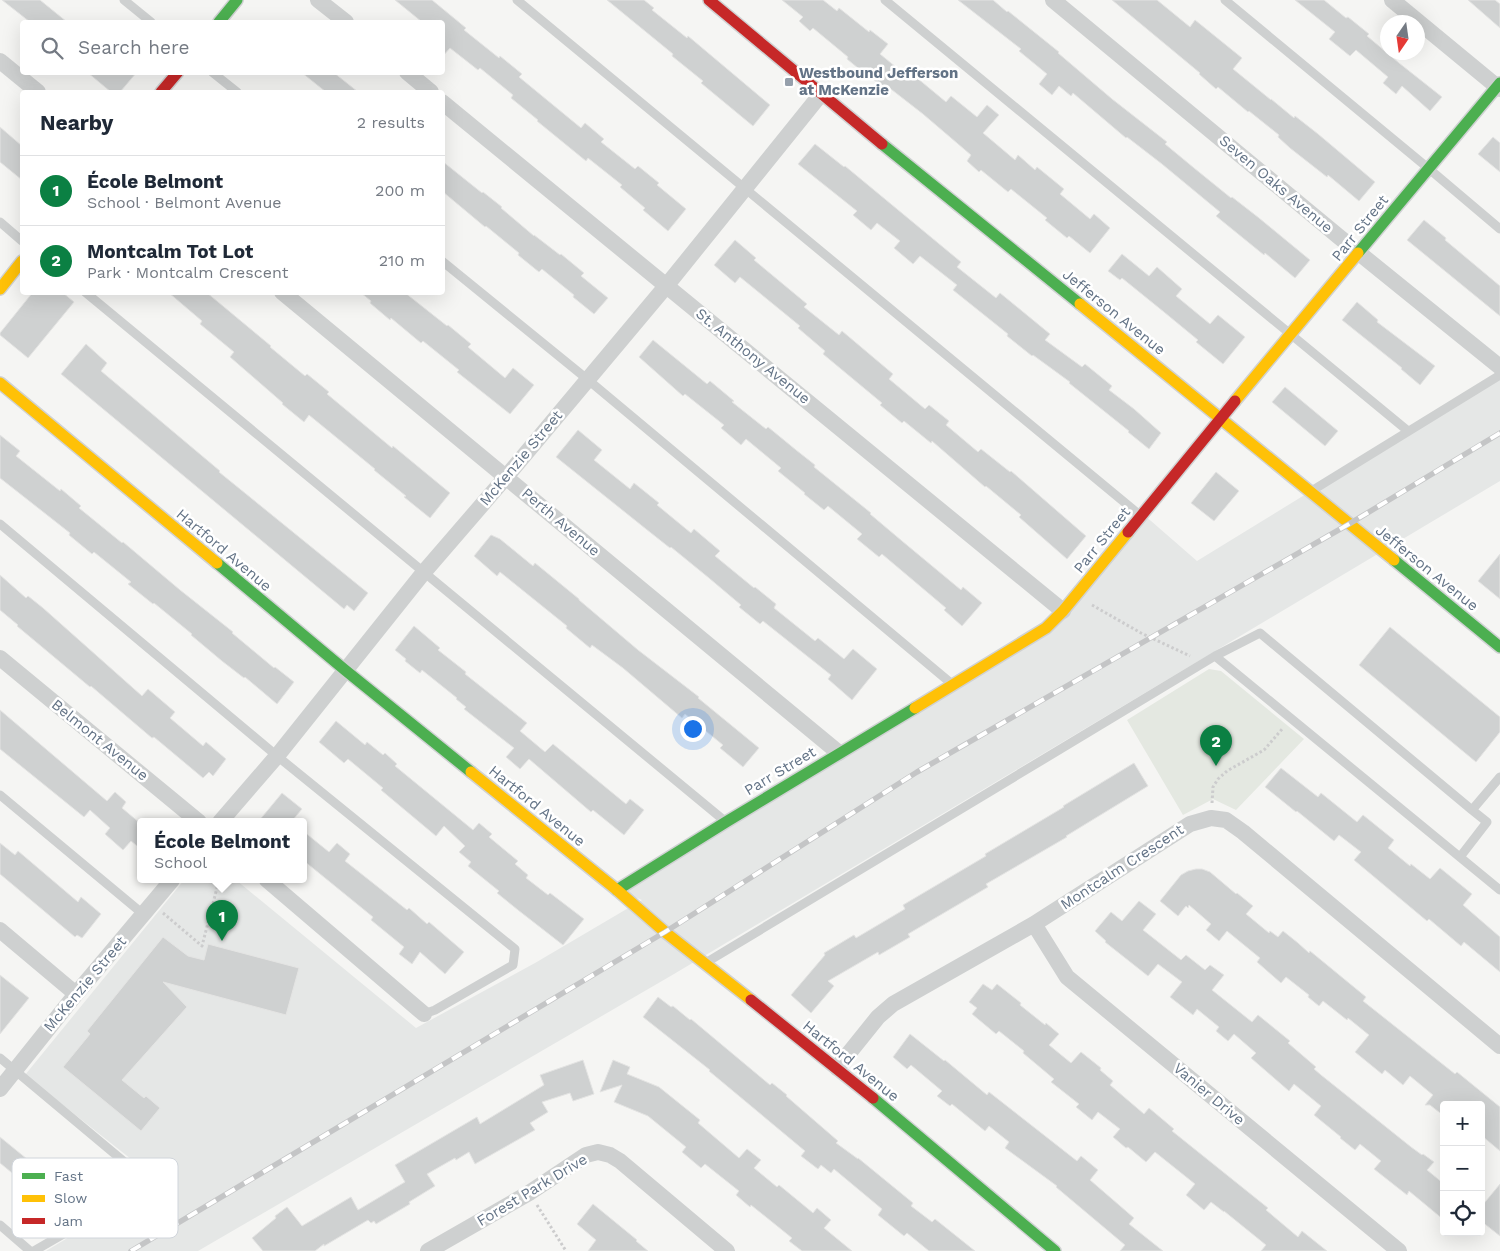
<!DOCTYPE html>
<html lang="en">
<head>
<meta charset="utf-8">
<style>
  :root { --surface:#fff; --page:#f6f6f7; --text:#1f2937; --muted:#747a83; --line:#e0e1e3; --accent:#0b8043 }
  body { margin:0; font-family:"Work Sans",sans-serif; background:var(--page); color:var(--text) }
  .controls { position:absolute; right:15px; bottom:15px; display:grid; overflow:hidden; border-radius:5px; box-shadow:0 5px 20px #0002 }
  .controls button { width:45px; height:45px; display:grid; place-items:center; padding:0; border:0; border-bottom:1px solid var(--line); background:var(--surface); color:var(--text); font:25px sans-serif }
  .compass { position:absolute; left:1380px; top:15px; width:45px; height:45px; border-radius:50%; background:var(--surface); box-shadow:0 5px 20px #0002; rotate:193deg }
  .you { position:absolute; left:692px; top:728px; width:18px; height:18px; margin:-12px; border:4px solid #fff; border-radius:50%; background:#1a73e8; box-shadow:0 0 0 8px #1a73e833 }
  .badge { display:grid; place-items:center; width:32px; height:32px; border-radius:50%; background:var(--accent); color:#fff; font-size:16px; font-weight:700 }
  .pin { position:absolute; translate:-50% -41px; filter:drop-shadow(0 1px 2px #0008) }
  .pin::after { content:''; position:absolute; top:26px; width:18px; height:15px; background:inherit; clip-path:polygon(0 0,100% 0,50% 100%) }
  .popup { position:absolute; left:137px; top:818px; width:170px; height:65px; box-sizing:border-box; display:grid; place-content:center; border-radius:5px; background:var(--surface); filter:drop-shadow(0 1px 4px #0005); font-size:16px; white-space:nowrap; color:var(--muted) }
  .popup b { font-size:19px; color:var(--text) }
  .popup::after { content:''; position:absolute; left:50%; top:100%; margin-left:-10px; border:10px solid transparent; border-top-color:var(--surface) }
  .list { margin:0; padding:0; list-style:none }
  h2 { display:flex; justify-content:space-between; align-items:center; height:65px; margin:0; padding:0 20px; font-size:21px }
  h2 small { font-size:16px; font-weight:400; color:var(--muted) }
  .list li { display:grid; grid-template-columns:32px 1fr auto; gap:15px; align-items:center; box-sizing:border-box; height:70px; padding:0 20px; border-top:1px solid var(--line) }
  .list b { display:block; font-size:19px; white-space:nowrap }
  .list p { margin:0; font-size:16px; white-space:nowrap; color:var(--muted) }
  .list em { font-size:16px; font-style:normal; color:var(--muted) }
  .icon { flex:none; width:28px; height:28px; fill:none; stroke:currentColor; stroke-width:2; stroke-linecap:round; stroke-linejoin:round }
  .map { position:relative; flex:none; width:1500px; height:1251px; overflow:hidden }
  .search { position:absolute; background:var(--surface); box-shadow:0 5px 20px #0002; left:20px; top:20px; width:425px; height:55px; display:flex; align-items:center; gap:12px; box-sizing:border-box; padding:0 18px; border-radius:5px; color:var(--muted); font-size:19px }
  .panel { position:absolute; background:var(--surface); box-shadow:0 5px 20px #0002; left:20px; top:90px; width:425px; height:205px; border-radius:5px }
  .map>svg:first-child { display:block }
  .built { fill:#e5e7e6 }
  .green { fill:#e4e8e1 }
  .building { fill:#cfd1d1; stroke:#e4e4e3 }
  .lines { fill:none; stroke-linecap:round; stroke-linejoin:round }
  .fast-casing { stroke:#d0d2d3; stroke-width:14 }
  .slow-casing { stroke:#d0d2d3; stroke-width:14 }
  .jam-casing { stroke:#d0d2d3; stroke-width:14 }
  .path { stroke:#cccccd; stroke-width:3; stroke-dasharray:2.5 2.5; stroke-linecap:butt }
  .lane { stroke:#ced0d0; stroke-width:9 }
  .street { stroke:#ced0d0; stroke-width:16 }
  .fast { stroke:#4caf50; stroke-width:11 }
  .slow { stroke:#ffc107; stroke-width:11 }
  .jam { stroke:#c62828; stroke-width:11 }
  .rail-casing { stroke:#c4c5c6; stroke-width:5.5 }
  .rail { stroke:#fff; stroke-width:4; stroke-dasharray:11; stroke-linecap:butt }
  .poi-dot { fill:#96a0ac; stroke:#fff; stroke-width:2 }
  .labels { text-anchor:middle; dominant-baseline:central; stroke-width:5; stroke-linejoin:round; paint-order:stroke }
  .poi-label { font-size:15px; font-weight:bold; fill:#637386; stroke:#fff; text-anchor:start }
  .street-label { font-size:15px; fill:#637386; stroke:#fff }
  .key { fill:#fff; stroke:#d0d5db; stroke-width:1 }
  .key-label { font-size:14px; fill:#637386 }
</style>
</head>
<body>
<div class="map">
<svg width="1500" height="1251" viewBox="0 0 1500 1251">
  <rect width="100%" height="100%" fill="#f5f5f3"/>
  <!-- built -->
  <path class="built" d="M1500 375V481L674 974 198 1251H46L160 1182 25 1075 184 880H236L416 1028 535 963 642 900 617 890 1043 635 1143 514 1197 561Z"/>
  <!-- green -->
  <path class="green" d="M1209 669 1221 671 1304 739 1236 810 1213 799 1183 815 1127 720Z"/>
  <!-- building -->
  <path class="building" d="M2 0H40L67 22H30Z
    M395 0H432L466 28 464 30 499 58 500 56 522 74 519 77 581 128 585 123 604 139 601 142 635 169 638 166 659 183 657 185 686 209 668 231 643 210 645 208 620 187 622 185 588 158 586 161 537 121 538 120 511 98 513 95 480 68 478 70 450 48 442 57V22H422Z
    M607 0H644L654 8 652 10 687 38 688 36 770 105 753 126 701 83 703 81 672 56 673 54Z
    M782 0H823L837 11 839 8 869 32 870 30 888 44 880 54 908 77 911 73 946 102 951 96 977 117 987 105 999 115 983 133 1015 160 1018 155 1035 170 1037 167 1064 189 1060 194 1090 219 1094 214 1110 228 1090 253 1069 236 1067 238 1045 220 1047 218 1011 189 1008 192 981 170 979 172 967 161 971 155 923 114 887 86 885 89 865 72 864 73 847 59 848 57 813 28 810 31 799 21 803 17Z
    M958 0H993L1007 12 1008 11 1059 52 1058 53 1112 99 1167 142 1165 144 1194 168 1231 198 1232 197 1259 218 1310 260 1295 278 1265 253 1264 255 1216 216 1220 212 1162 164 1127 137 1126 138 1073 93 1071 96 1059 86 1052 95 1039 84 1047 74 1019 51 1021 49Z
    M1112 0H1157L1190 27 1195 20 1242 58 1233 69 1271 100V99L1294 118 1295 116 1318 134 1375 182 1359 201 1328 175 1327 177 1290 148 1278 137 1279 135 1249 111 1248 112 1218 87 1216 89 1199 74 1200 73Z
    M1295 0H1324L1346 18 1348 17 1369 34 1367 36 1399 63 1442 97 1430 111 1402 86 1396 94 1383 83 1388 77 1356 50 1350 56 1329 39 1335 32Z
    M1468 0H1495L1500 4V28Z
    M87 72H137L120 92H111Z
    M301 72H333L358 92H326Z
    M0 127 22 146V180L0 162Z
    M1493 137 1500 143V172L1478 154Z
    M815 144 844 167 845 166 961 262 957 267 996 298 1000 293 1050 334 1045 340 1082 367 1085 364 1112 386 1109 390 1134 409 1161 433 1149 449 1128 432 1129 431 1069 383 1070 382 1033 355 1032 356 1007 336 1008 334 953 290 957 285 920 256 913 264 894 248 900 241 877 223 871 230 853 215 857 211 798 164Z
    M442 161 482 193 483 192 502 207 501 208 534 236V235L560 255 561 254 584 273 581 276 608 298 594 314 573 297 574 295 542 269 539 272 518 255 519 253 486 226 485 227 442 191Z
    M1424 220 1446 238 1445 240 1500 286V316L1407 240Z
    M735 240 756 258 754 260 807 304 804 307 839 335 842 331 893 374 889 379 925 409 929 405 949 421 946 425 978 452 981 449 1010 472 1011 471 1086 536 1067 559 1019 517 1021 515 986 486 985 487 932 441 931 443 904 421 902 423 880 405 882 403 823 354 825 351 798 328 800 326 740 277 735 283 714 265Z
    M1122 254 1149 276 1157 267 1182 289 1176 296 1210 324 1218 315 1245 337 1223 364 1196 342 1198 340 1164 312 1122 278 1120 280 1108 271Z
    M33 292H62L74 302 28 358 0 335V333Z
    M168 292H206L271 346 270 347 305 376 307 374 329 392 327 394 392 448 393 446 450 493 430 518 404 497 406 496 374 470 375 469 309 415 304 422 282 404 283 403 230 357 234 352 200 324 202 321Z
    M360 292H404L447 326 448 325 471 344 468 347 505 378 513 368 534 385 510 414 457 372 459 370 423 341 421 343 391 318 390 320 370 303 371 301Z
    M1357 302 1378 320 1377 322 1435 366 1420 385 1401 369 1402 368 1342 320Z
    M653 340 707 384 710 381 734 401 732 402 766 429 768 427 796 450 815 465 814 467 871 513 870 514 902 541 961 590 963 587 982 603 962 626 944 610 946 608 882 554 879 557 857 539 862 534 828 506 824 510 804 494 805 493 778 471 781 468 746 439 741 445 721 428 724 425 685 394 683 396 639 357Z
    M86 344 107 363 101 371 220 471 219 472 368 593 354 611 347 605 344 609 61 374Z
    M1285 387 1338 431 1325 446 1272 402Z
    M578 430 602 450 594 460 630 489 634 483 659 503 657 505 691 533 694 529 720 551 715 556 754 588 755 587 776 604 774 608 815 641 818 638 844 659 853 649 877 669 852 700 828 679 831 675 763 621 760 624 739 607 741 605 709 578 671 547 670 548 641 525 556 457Z
    M0 435 20 451 16 456 60 491 61 489 81 506 79 508 122 543 123 542 180 590 233 632 232 633 274 668 275 667 294 682 277 704 245 677 244 678 222 661 191 635 192 634 154 603 153 604 128 584 131 582 94 552 92 554 69 535 70 533 0 478Z
    M1216 472 1239 491 1214 521 1191 503Z
    M491 535 500 539 533 566 535 563 579 599V600L638 650 699 697 698 698 759 748 743 767 720 748 723 745 685 714 682 718 623 668 592 645 590 648 566 628 567 626 500 572 497 576 474 556Z
    M1500 554V599L1478 581Z
    M0 575 26 598 28 596 43 608 142 696 148 689 175 712 170 718 203 746 206 742 226 759 213 776 209 772 203 778 154 737 152 738 91 686 90 687 17 626 18 625 0 610Z
    M414 626 440 648 438 650 466 672 465 674 527 723 520 731 545 752 553 744 626 804 630 799 644 810 624 835 593 810 591 812 529 759 520 769 506 757 514 748 464 709 466 707 456 699 457 698 422 670 420 673 405 661 406 659 395 650Z
    M1390 627 1500 717V732L1476 762 1359 665Z
    M0 710 107 801 115 792 126 802 122 808 141 824V849L131 841 123 850 105 834 110 828 90 810 84 817 0 749Z
    M336 721 365 745 367 742 383 755 385 753 397 764 395 766 473 830 479 823 492 834 489 837 518 861 515 864 528 875 526 878 548 895 550 893 584 919 563 945 518 910 497 893 499 891 468 866 471 862 459 852 465 846 444 826 436 836 381 790 383 788 348 759 344 763 319 742Z
    M1134 763 1148 786 1066 836 1067 837 986 884 988 887 908 934 910 937 879 955 878 952 828 981 834 986 811 1013 791 995 825 955 824 953 854 935 856 938 905 909 903 905 986 856 985 854 1064 807 1063 806Z
    M1281 768 1318 797 1321 793 1357 822 1363 815 1394 840 1388 848 1410 866 1411 864 1430 879 1440 868 1472 894 1463 905 1500 937V972L1464 942 1461 946 1429 919 1427 921 1354 860 1361 852 1339 835 1334 841 1297 811 1296 812 1265 787Z
    M282 793 302 809 291 822H258Z
    M303 831 329 852 337 843 350 854 345 861 407 910 409 908 427 924 429 922 464 952 445 974 420 952 412 964 399 954 404 947 371 920 373 917 303 860Z
    M0 843 15 855 18 851 78 902 81 897 101 914 82 938 77 935 75 937 0 874Z
    M1196 869H1202L1210 872 1236 894 1237 893 1253 906 1246 914 1269 933 1270 931 1278 937 1283 931 1298 943 1309 953 1310 951 1366 997 1363 1001 1455 1074 1457 1072 1500 1107V1151L1481 1135V1105H1444V1116L1430 1105H1425L1433 1095 1410 1076 1403 1085 1385 1070 1382 1074 1355 1052 1369 1035 1348 1018 1347 1020 1323 1001 1319 1006 1308 997 1309 995 1286 977 1281 983 1257 962 1260 958 1227 931 1219 941 1206 930 1211 924 1189 905 1188 908 1186 906 1178 916 1160 901 1181 875 1188 871Z
    M1139 901 1156 914 1143 930 1181 960 1186 955 1205 970 1210 965 1224 975 1212 990 1252 1022 1258 1015 1290 1041 1288 1043 1316 1067 1314 1069 1321 1075 1411 1147 1422 1155 1423 1154 1434 1162 1427 1170 1444 1184V1220L1409 1191 1407 1195 1374 1169 1381 1161 1360 1144 1355 1150 1340 1138 1341 1137 1314 1115 1321 1106 1294 1084 1289 1091 1251 1058 1256 1053 1234 1034 1228 1041 1216 1031 1219 1027 1197 1009 1193 1015 1170 997 1182 982 1158 964 1148 976 1105 942 1106 941 1095 931 1111 912 1122 921Z
    M163 937 188 956 204 960 208 944 299 968 286 1015 163 982 187 1007 122 1080 144 1098 146 1096 160 1108 141 1131 63 1067 90 1034 87 1031Z
    M0 975 29 998 0 1034Z
    M983 984 992 990 997 984 1021 1003 1020 1005 1045 1025 1046 1023 1059 1034 1049 1045 1071 1063 1081 1052 1101 1068 1100 1070 1113 1081 1110 1085 1144 1114 1149 1108 1174 1129 1172 1131 1268 1208 1266 1210 1298 1237 1302 1231 1327 1251H1261L1266 1245 1224 1211V1212L1211 1202 1204 1210 1186 1195 1195 1184 1155 1152 1146 1162 1128 1147 1126 1148 1113 1137 1120 1129 1098 1112 1092 1120 1076 1107 1079 1104 1051 1082 1054 1079 1023 1053 1024 1051 999 1031 996 1034 972 1014 977 1008 969 1002Z
    M658 997 671 1007 673 1006 690 1020 691 1019 770 1085 772 1083 787 1095 786 1096 838 1141 836 1143 858 1159V1158L913 1203 911 1206 932 1222 935 1219 975 1251H929L907 1233 904 1236 878 1215 882 1209 834 1169 831 1173 821 1165 818 1169 801 1156 805 1151 709 1071 710 1070 643 1017Z
    M910 1034 944 1061 945 1060 987 1095 989 1092 1077 1161 1081 1156 1098 1170 1090 1180 1134 1218 1129 1224 1163 1251H1120L1125 1245 1056 1187 1057 1186 1005 1148 1009 1142 989 1126 985 1131 952 1104 950 1106 937 1096 942 1091 911 1065 907 1069 893 1057Z
    M583 1060 594 1094 573 1101 570 1093 542 1102 548 1112 530 1123 535 1130 475 1164 469 1152 456 1160 455 1158 427 1174 435 1186 409 1202 410 1204 376 1224 374 1221 371 1223 368 1220 324 1246V1244L315 1251H263L252 1238 276 1218 275 1216 287 1207 302 1226 351 1197 358 1210 405 1182 395 1165 477 1117 480 1124 544 1085 540 1075Z
    M613 1060 630 1067 627 1074 659 1087 700 1120 698 1123 739 1158 747 1149 761 1160 754 1168 777 1187 779 1185 813 1213 817 1208 831 1220 824 1228 852 1251H802L789 1241 792 1238 751 1205 750 1207 736 1195 739 1191 705 1164 701 1168 682 1152 686 1147 648 1116 614 1102 622 1085 600 1092Z
    M0 1137 76 1199 63 1215 0 1163Z
    M1500 1184V1236L1481 1221V1207Z
    M593 1204 637 1240 636 1241 648 1251H588L596 1240 577 1224Z"/>
  <g class="lines">
    <!-- fast casing -->
    <g class="fast-casing">
      <path id="fast" d="M219 22 237 0
        M882 144 1080 304
        M1358 253 1500 83
        M1394 560 1500 647
        M217 563 345 670 471 772
        M617 890 726 822 915 708
        M873 1098 1055 1251"/>
    </g>
    <!-- slow casing -->
    <g class="slow-casing">
      <path id="slow" d="M0 289 22 261
        M1080 304 1394 560
        M0 383 217 563
        M1235 401 1358 253
        M915 708 1046 628 1063 611 1128 532
        M471 772 617 890 665 932 751 1000"/>
    </g>
    <!-- jam casing -->
    <g class="jam-casing">
      <path id="jam" d="M709 0 882 144
        M161 92 178 72
        M1128 532 1235 401
        M751 1000 873 1098"/>
    </g>
    <!-- path -->
    <path class="path" d="M1092 605 1141 633 1190 656
      M1212 803 1213 787 1218 779 1227 771 1264 750 1283 728
      M163 913 202 946 219 880
      M537 1205 566 1251"/>
    <!-- lane -->
    <path class="lane" d="M124 0 151 22
      M517 0 1141 516
      M885 0 1408 431
      M1225 0 1428 168 1500 229
      M212 72 237 92
      M0 222 22 241
      M442 261 587 379 952 684
      M85 292 726 822
      M1313 490 1500 375
      M0 524 277 756 515 949 513 965 435 1010 424 1014
      M1215 656 1260 633 1472 810 1500 777
      M0 795 143 914
      M1460 857 1487 822 1472 810
      M707 962 1215 656 1500 890
      M0 1058 140 1175 136 1192 34 1251
      M0 1225 30 1251"/>
    <!-- street -->
    <path class="street" d="M318 0 346 22
      M1053 0 1338 236 1500 367
      M1392 0 1500 89
      M0 61 38 92
      M407 72 431 92
      M442 102 1063 611
      M282 292 839 753
      M0 658 199 822
      M220 822 277 756 424 572 506 477 667 285 821 94
      M267 880 424 1014
      M1034 924 1067 977 1399 1251
      M0 930 76 994
      M837 1068 878 1017 893 1004 1034 924 1190 824 1211 818 1226 820 1243 832 1500 1046
      M0 1089 76 994 172 880
      M428 1251 529 1193 586 1155 598 1152 610 1155 620 1161 727 1251"/>
    <!-- fast -->
    <use href="#fast" class="fast"/>
    <!-- slow -->
    <use href="#slow" class="slow"/>
    <!-- jam -->
    <use href="#jam" class="jam"/>
    <!-- rail casing -->
    <g class="rail-casing">
      <path id="rail" d="M131 1251 665 932 917 772 1349 524 1500 433"/>
    </g>
    <!-- rail -->
    <use href="#rail" class="rail"/>
  </g>
  <!-- markers -->
  <rect class="poi-dot" x="784" y="77" width="10" height="10" rx="2.5"/>
  <g class="labels">
    <!-- poi labels -->
    <g class="poi-label">
      <text x="799" y="73">Westbound Jefferson<tspan x="799" dy="17">at McKenzie</tspan></text>
    </g>
    <!-- street labels -->
    <g class="street-label">
      <text transform="translate(1276 184) rotate(40)">Seven Oaks Avenue</text>
      <text transform="translate(1360 228) rotate(-51)">Parr Street</text>
      <text transform="translate(1114 312) rotate(39)">Jefferson Avenue</text>
      <text transform="translate(753 356) rotate(39)">St. Anthony Avenue</text>
      <text transform="translate(521 458) rotate(-50)">McKenzie Street</text>
      <text transform="translate(561 522) rotate(40)">Perth Avenue</text>
      <text transform="translate(1102 540) rotate(-51)">Parr Street</text>
      <text transform="translate(224 550) rotate(40)">Hartford Avenue</text>
      <text transform="translate(1427 568) rotate(39)">Jefferson Avenue</text>
      <text transform="translate(100 740) rotate(39)">Belmont Avenue</text>
      <text transform="translate(780 771) rotate(-31)">Parr Street</text>
      <text transform="translate(537 806) rotate(39)">Hartford Avenue</text>
      <text transform="translate(1122 867) rotate(-33)">Montcalm Crescent</text>
      <text transform="translate(85 984) rotate(-50)">McKenzie Street</text>
      <text transform="translate(851 1061) rotate(39)">Hartford Avenue</text>
      <text transform="translate(1209 1094) rotate(40)">Vanier Drive</text>
      <text transform="translate(532 1190) rotate(-31)">Forest Park Drive</text>
    </g>
  </g>
  <!-- legend -->
  <rect x="12" y="1158" width="166" height="80" rx="8" class="key"/>
  <rect x="22" y="1173" width="23" height="6" fill="#4caf50"/>
  <rect x="22" y="1195" width="23" height="7" fill="#ffc107"/>
  <rect x="22" y="1218" width="23" height="6" fill="#c62828"/>
  <g class="key-label">
    <text x="54" y="1181">Fast</text>
    <text x="54" y="1203">Slow</text>
    <text x="54" y="1226">Jam</text>
  </g>
</svg>
<div class="controls">
<button>+</button>
<button>−</button>
<button><svg class="icon" aria-label="locate" viewBox="0 0 24 24"><circle cx="12" cy="12" r="6"/><path d="M12 2v4M12 18v4M2 12h4M18 12h4"/></svg></button>
</div>
<svg class="compass" viewBox="-18 -18 36 36"><path d="M0-13l5 13h-10z" fill="#e53935"/><path d="M0 13l5-13h-10z" fill="#747a83"/></svg>
<div class="you"></div>
<div class="pin badge" style="left:222px;top:941px">1</div>
<div class="popup"><b>École Belmont</b>School</div>
<div class="pin badge" style="left:1216px;top:766px">2</div>
<div class="search"><svg class="icon" aria-label="search" viewBox="0 0 24 24"><circle cx="10" cy="10" r="6"/><path d="M15 15l6 6"/></svg>Search here</div>
<section class="panel">
<h2>Nearby<small>2 results</small></h2>
<ul class="list">
<li><span class="badge">1</span><div><b>École Belmont</b><p>School · Belmont Avenue</p></div><em>200 m</em></li>
<li><span class="badge">2</span><div><b>Montcalm Tot Lot</b><p>Park · Montcalm Crescent</p></div><em>210 m</em></li>
</ul>
</section>
</div>
</body>
</html>
